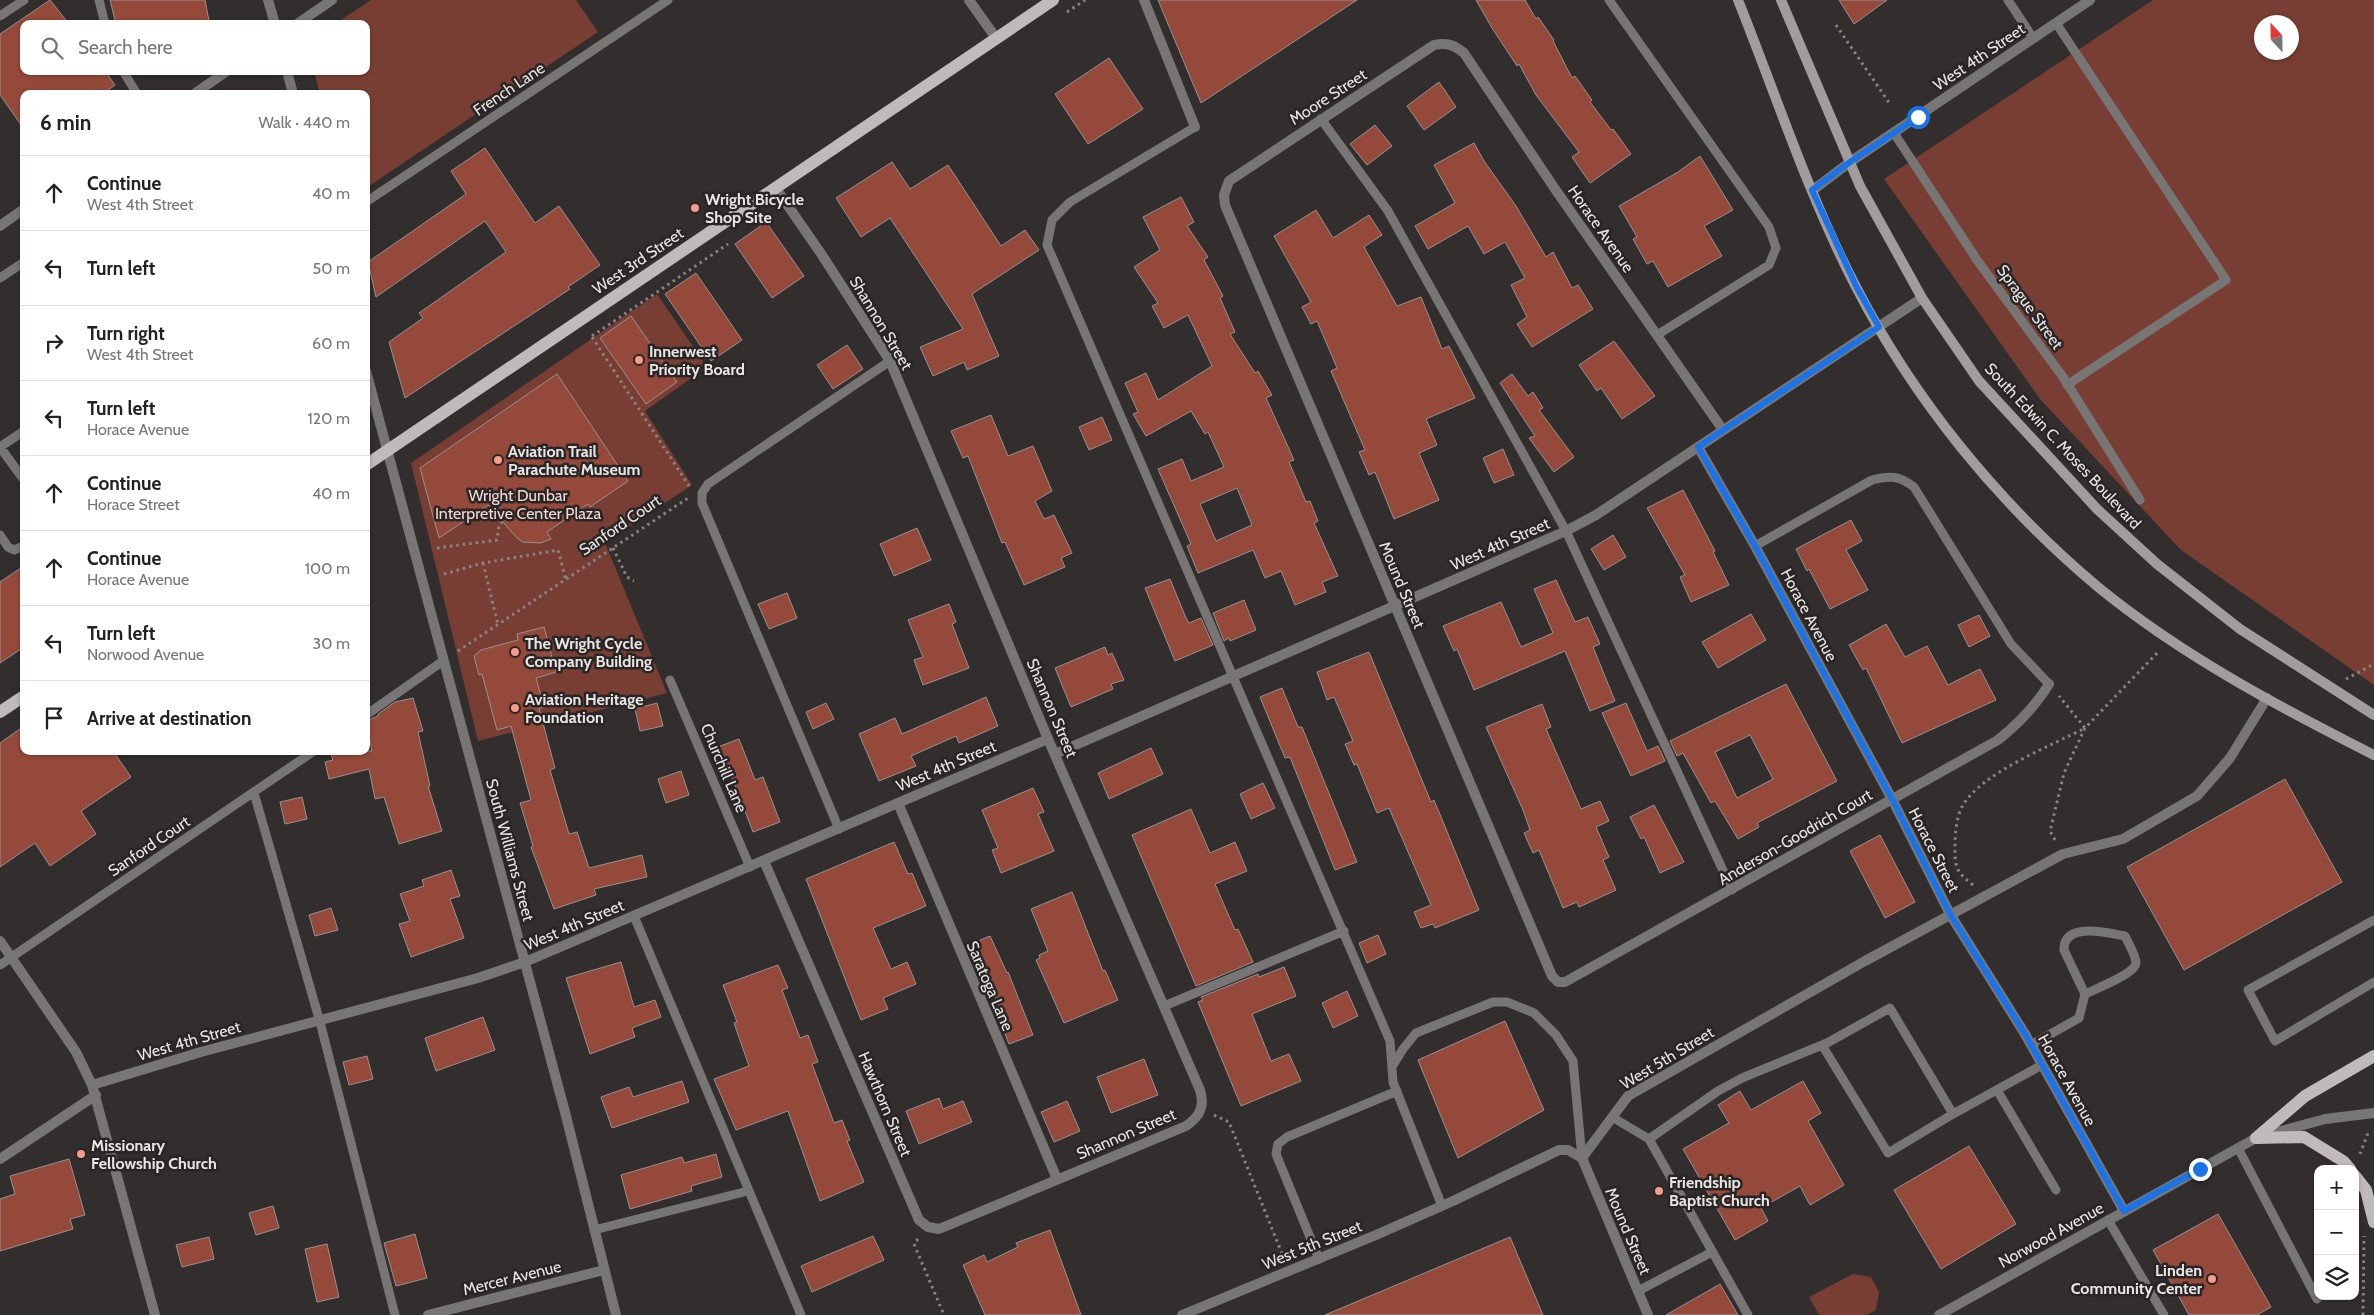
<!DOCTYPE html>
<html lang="en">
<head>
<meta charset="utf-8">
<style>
  :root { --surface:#fff; --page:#f2f2f2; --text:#222; --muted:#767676; --line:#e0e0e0 }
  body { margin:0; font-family:Cabin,sans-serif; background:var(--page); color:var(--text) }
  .controls { position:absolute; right:15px; bottom:15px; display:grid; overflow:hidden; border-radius:10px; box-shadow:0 1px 4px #0004 }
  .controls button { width:45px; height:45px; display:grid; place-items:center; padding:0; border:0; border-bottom:1px solid var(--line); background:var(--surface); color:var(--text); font:25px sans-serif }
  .compass { position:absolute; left:2254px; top:15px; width:45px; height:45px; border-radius:50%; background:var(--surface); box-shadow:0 1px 4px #0004; rotate:338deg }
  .stop { position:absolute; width:15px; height:15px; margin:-11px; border:4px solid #1a73e8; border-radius:50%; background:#fff }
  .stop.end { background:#1a73e8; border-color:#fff; box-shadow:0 1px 5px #0008 }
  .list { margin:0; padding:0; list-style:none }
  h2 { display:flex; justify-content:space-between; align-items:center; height:65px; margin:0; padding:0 20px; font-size:21px }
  h2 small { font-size:16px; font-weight:400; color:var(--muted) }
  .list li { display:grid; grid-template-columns:32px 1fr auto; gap:15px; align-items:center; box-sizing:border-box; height:75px; padding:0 20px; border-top:1px solid var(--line) }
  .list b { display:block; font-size:19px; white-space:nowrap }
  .list p { margin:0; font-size:16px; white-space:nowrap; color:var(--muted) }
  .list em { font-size:16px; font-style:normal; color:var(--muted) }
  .icon { flex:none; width:28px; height:28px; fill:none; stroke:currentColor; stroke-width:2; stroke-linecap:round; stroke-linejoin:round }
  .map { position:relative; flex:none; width:2374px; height:1315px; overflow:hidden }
  .search { position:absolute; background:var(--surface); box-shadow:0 1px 4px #0004; left:20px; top:20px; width:350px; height:55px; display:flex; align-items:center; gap:12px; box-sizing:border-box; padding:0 18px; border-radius:10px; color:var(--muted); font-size:19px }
  .panel { position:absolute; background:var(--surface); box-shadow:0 1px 4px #0004; left:20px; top:90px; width:350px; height:665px; border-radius:10px }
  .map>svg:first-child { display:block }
  .green { fill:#783e33; fill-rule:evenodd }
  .building { fill:#94493a; stroke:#979291; fill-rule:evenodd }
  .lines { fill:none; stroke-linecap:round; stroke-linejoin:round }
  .path { stroke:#878483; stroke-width:3; stroke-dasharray:2.5 4; stroke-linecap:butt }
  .service { stroke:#787675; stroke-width:9 }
  .pedestrian { stroke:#787675; stroke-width:10 }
  .minor { stroke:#787675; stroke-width:10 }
  .tertiary { stroke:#787675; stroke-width:10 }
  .secondary { stroke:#a09d9c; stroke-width:10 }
  .primary { stroke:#c0bbba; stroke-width:12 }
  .route { stroke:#1a73e8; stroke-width:6 }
  .poi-dot { fill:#f49d8b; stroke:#292524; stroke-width:2 }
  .labels { text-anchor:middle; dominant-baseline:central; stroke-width:5; stroke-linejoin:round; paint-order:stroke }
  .street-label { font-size:16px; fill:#e8e6e5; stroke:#292524 }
  .poi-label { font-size:16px; font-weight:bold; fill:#e8e6e5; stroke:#292524; text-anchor:start }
  .park-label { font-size:16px; fill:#f1d9d4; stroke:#292524 }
</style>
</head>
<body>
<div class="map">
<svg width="2374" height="1315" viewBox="0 0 2374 1315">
  <rect width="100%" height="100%" fill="#322e2d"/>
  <!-- green -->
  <path class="green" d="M371 0H576L598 32 366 188V94H320L314 71H366V24H335Z
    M2153 0H2374V685L2181 550 2040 399 1884 179ZM2262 22H2292V52H2262Z
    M657 294 707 367 645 411 692 485 605 543 667 693 478 741 411 463Z
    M1853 1274 1871 1277 1879 1292 1876 1310 1866 1315H1819L1809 1297Z"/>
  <!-- building -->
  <path class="building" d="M50 0 69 24H24V71H105L115 85 103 94H24V129L0 95V34Z
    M110 0H205L209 21 197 24H116Z
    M1158 0H1357L1201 103Z
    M1476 0H1525L1536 19 1538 17 1554 40 1553 41 1572 78 1575 76 1592 100 1590 102 1611 130 1613 129 1631 154 1590 183 1572 157 1579 152 1536 95 1519 64 1517 66 1492 28Z
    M1839 0H1887L1854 24Z
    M1109 58 1143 109 1088 144 1055 94Z
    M1439 82 1456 107 1424 130 1407 106Z
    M1375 125 1392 146 1367 165 1350 144Z
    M1474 143 1484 161 1516 206 1546 257 1553 252 1572 288 1578 285 1593 309 1532 347 1517 324 1527 317 1511 285 1525 278 1505 242 1484 254 1468 226 1428 249 1415 226 1455 203 1434 165Z
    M485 148 535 223 559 206 600 265 568 287 570 289 405 398 389 342 423 318 419 313 506 252 485 221 376 297 368 262 466 194 451 171Z
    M1700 156 1733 210 1704 226 1722 256 1668 287 1653 261 1647 264 1633 239 1637 237 1619 206 1678 172Z
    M892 162 910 189 948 165 1001 246 1025 230 1039 250 972 294 999 356 967 370 964 362 933 376 920 347 963 329 890 218 861 237 836 198Z
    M1181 197 1194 222 1187 226 1208 257 1204 260 1223 296 1220 298 1235 332 1230 334 1255 373 1258 371 1272 395 1266 398 1294 460 1289 462 1306 502 1310 501 1318 521 1314 523 1338 576 1322 582 1326 592 1295 605 1281 571 1265 578 1253 550 1198 573 1187 546 1191 544 1158 469 1182 459 1191 481 1224 467 1208 432 1205 434 1191 411 1146 436 1133 414 1138 412 1125 383 1146 373 1158 400 1212 366 1188 315 1164 328 1152 306 1158 303 1134 267 1160 250 1143 217ZM1237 488 1252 525 1216 541 1200 504Z
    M1316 210 1333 238 1369 215 1382 235 1364 247 1397 306 1421 297 1442 349 1449 346 1475 398 1426 419 1437 445 1419 453 1439 500 1394 519 1375 472 1369 475 1359 452 1365 450 1331 371 1337 368 1317 321 1311 324 1302 307 1311 302 1274 236Z
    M766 222 804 276 772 298 735 244Z
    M696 273 742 340 711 361 665 294Z
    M631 316 677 382 646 404 600 338Z
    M1614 341 1655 396 1622 419 1601 388 1597 391 1579 365Z
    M847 345 863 369 833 389 817 365Z
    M557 374 628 481 590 507 588 504 547 532 551 539 540 543 523 542 517 538 488 505 439 538 420 468Z
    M1512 374 1528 396 1533 392 1543 408 1539 410 1574 457 1554 472 1529 438 1535 436 1500 383Z
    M991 415 1008 456 1033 446 1052 491 1035 501 1044 519 1054 515 1072 553 1061 558 1065 567 1024 585 1005 542 1002 543 968 456 963 458 951 431Z
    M1102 417 1112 440 1089 450 1079 427Z
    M1503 449 1514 475 1494 483 1483 458Z
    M1683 490 1715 551 1713 552 1729 585 1691 602 1680 577 1685 575 1647 508Z
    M1851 520 1862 541 1846 550 1868 590 1830 609 1809 569 1807 571 1796 549Z
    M917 528 931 560 894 576 880 544Z
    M1613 535 1626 557 1604 570 1591 549Z
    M24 566V647L0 663V582Z
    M1170 579 1186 618 1189 623 1201 618 1213 645 1175 661 1145 588Z
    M1556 580 1575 622 1588 617 1600 644 1593 647 1615 701 1590 711 1565 651 1474 690 1457 649 1454 651 1443 626 1501 602 1521 647 1553 633 1534 589Z
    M787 593 797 618 769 629 758 604Z
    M1244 600 1256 630 1230 641 1229 638 1224 641 1213 613Z
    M949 604 956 622 952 624 969 668 923 685 914 660 923 657 908 620Z
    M1751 614 1766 640 1718 668 1702 642Z
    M1979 615 1990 636 1969 647 1958 625Z
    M1886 624 1905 657 1927 646 1948 685 1980 669 1996 700 1902 743 1866 668 1863 670 1849 645Z
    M544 627 556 672 536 678 544 707 539 708 555 768 550 770 569 834 577 832 589 868 642 855 647 877 594 889 596 895 554 909 531 847 533 846 520 803 531 800 511 726 497 730 482 674 479 675 474 656 481 650 518 640 517 634Z
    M1105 647 1108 655 1112 653 1124 680 1111 684 1113 689 1071 707 1055 668Z
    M1369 652 1431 802 1434 800 1446 829 1479 910 1435 928 1433 924 1421 928 1414 912 1431 905 1389 808 1377 813 1357 764 1354 765 1345 744 1353 741 1334 697 1327 700 1317 672Z
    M1786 684 1837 781 1757 823 1759 827 1738 839 1715 801 1711 803 1683 753 1677 756 1670 741ZM1750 735 1773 779 1737 798 1715 752Z
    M1282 688 1298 727H1302L1357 862 1335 870 1290 757 1285 758 1260 697Z
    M986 697 998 726 959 743 956 736 911 756 916 766 879 781 859 734 895 718 902 734Z
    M413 698 423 731 418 732 430 786H428L442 831 399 844 384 797 375 799 369 769 329 779 325 762 333 760 331 754 343 751H372L366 721 378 716V714L395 702Z
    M657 703 663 726 640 731 635 709Z
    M826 703 834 719 813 729 806 712Z
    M1626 703 1647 751 1658 746 1665 761 1631 776 1602 713Z
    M1542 704 1551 727 1546 729 1581 809 1600 801 1609 821 1596 827 1609 857 1603 860 1616 890 1579 907 1577 902 1563 908 1539 850 1533 853 1524 833 1530 830 1523 810 1486 727Z
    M24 726V751H113L131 777 81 811 96 834 50 866 35 843 0 867V743Z
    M739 739 755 780 763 777 780 822 753 832 730 772 725 774 715 748Z
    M1151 748 1163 774 1109 799 1098 773Z
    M681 771 689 795 666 803 658 779Z
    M2285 779 2342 882 2184 970 2127 867Z
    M1263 783 1275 808 1251 819 1240 794Z
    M1033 788 1044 812 1038 814 1054 851 1001 873 992 850 998 848 982 810Z
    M302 797 307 819 285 824 280 802Z
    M1654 805 1684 862 1660 873 1644 837 1641 839 1630 817Z
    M1191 809 1210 853 1235 842 1247 871 1215 884 1235 930 1238 929 1253 962 1196 986 1132 835Z
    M1880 835 1915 902 1885 918 1850 851Z
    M894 842 908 874 912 873 926 906 873 928 891 969 907 962 916 984 883 998 888 1009 861 1020 806 879Z
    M451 870 460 896 450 899 464 938 411 957 399 924 410 921 400 894 424 886 422 880Z
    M1072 892 1103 971 1105 970 1118 1000 1064 1023 1036 960 1040 958 1039 955 1048 951 1031 909Z
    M331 908 338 930 315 936 309 915Z
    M1378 935 1386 954 1367 963 1359 943Z
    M990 936 1007 973 1008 972 1033 1035 1009 1044 1000 1021 1005 1019 982 967 976 969 966 946Z
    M621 962 634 1007 655 1000 661 1017 632 1028 635 1037 590 1054 566 978Z
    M778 965 788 988 782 990 800 1038 808 1035 818 1062 812 1064 834 1123 842 1120 850 1140 847 1141 864 1182 820 1201 788 1111 736 1130 714 1079 749 1066 734 1023 737 1022 723 985Z
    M1284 967 1296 996 1252 1014 1271 1061 1289 1054 1301 1081 1241 1106 1198 1002 1203 1000 1201 997 1258 974 1259 977Z
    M1347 991 1358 1016 1333 1028 1322 1003Z
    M483 1017 495 1050 436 1071 425 1038Z
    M1505 1021 1544 1110 1458 1158 1418 1060Z
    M367 1056 373 1079 349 1085 343 1062Z
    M1144 1059 1158 1095 1111 1113 1097 1077Z
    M682 1081 689 1102 612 1128 601 1097 629 1087 633 1097Z
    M1803 1081 1821 1113 1808 1121 1844 1185 1810 1205 1800 1186 1761 1208 1768 1221 1735 1240 1683 1149 1729 1123 1718 1105 1740 1091 1751 1110Z
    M939 1098 943 1109 963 1101 972 1122 919 1144 906 1111Z
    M1067 1101 1080 1131 1054 1142 1041 1112Z
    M1969 1146 2016 1224 1941 1269 1894 1190Z
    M716 1154 722 1177 691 1186 692 1191 630 1209 621 1175 682 1157 684 1163Z
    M69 1159 85 1215 70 1219 73 1229 0 1251V1199L15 1194 10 1176Z
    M273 1206 279 1228 256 1235 249 1213Z
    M2218 1214 2271 1307 2257 1315H2189L2153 1250Z
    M1050 1230 1081 1315H985L963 1265 984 1255 987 1262 1018 1247 1016 1243Z
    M415 1234 427 1278 396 1286 384 1243Z
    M873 1236 884 1260 812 1292 801 1266Z
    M209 1237 214 1259 182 1267 176 1245Z
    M1510 1237 1543 1315H1325Z
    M327 1244 339 1297 317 1302 305 1249Z
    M1720 1284 1738 1315H1666Z"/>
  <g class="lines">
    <!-- path -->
    <path class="path" d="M1067 12 1085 0
      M1836 25 1890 104
      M592 336 728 244
      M592 337 689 486
      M437 548 497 540 499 525 507 517
      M613 548 627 577 634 581
      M483 563 498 625
      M444 574 483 563 558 550 566 580
      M458 651 688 498
      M2346 679 2374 664
      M2055 840 2050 831 2064 773 2085 728 2159 651
      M1973 885C1954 870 1955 866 1955 843 1955 832 1957 815 1963 805 1983 772 2051 746 2085 728L2059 696
      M1214 1115 1229 1122 1283 1256
      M2360 1154 2368 1133
      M918 1239 914 1244 944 1315
      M2363 1315 2364 1236"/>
    <!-- service -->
    <path class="service" d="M99 0 105 24
      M1609 0 1769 227 1776 248 1769 265 1657 335
      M2008 0 2033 38
      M0 16 24 0
      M2056 23 2226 280 2067 385
      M123 71 137 94
      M1321 119 1388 211 1566 531 1732 890
      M1195 127 1070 202 1052 220 1047 245 1390 1041 1393 1082 1442 1206
      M1894 133 1977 260 2063 377 2140 500
      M366 202 668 0
      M0 278 24 262
      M0 447 24 480
      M0 447 24 431
      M0 535 8 547 14 550 24 546
      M1755 546 1872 480C1890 475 1900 476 1914 487L2011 644 2049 684
      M670 680 750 867
      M366 715 443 661
      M254 793 320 1022 395 1315
      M839 829 702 503V493L708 484 890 361
      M634 916 801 1315
      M2374 920 2248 990 2275 1041 2374 982
      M0 965 314 751
      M1164 1006 1344 931
      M1822 1045 1888 1153 1953 1114
      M2031 1045 2079 1018 2085 994C2095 989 2135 974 2136 963 2136 955 2128 943 2125 936 2109 933 2063 921 2064 950L2085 994
      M1392 1067 1403 1049 1416 1033 1493 1002H1507L1534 1013 1556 1035 1573 1061 1582 1158
      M1997 1090 2056 1190
      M1612 1117 1649 1139 1748 1315
      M1649 1139 1718 1091 1742 1078 1827 1043 1890 1008 1953 1114 2042 1065
      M2238 1148 2317 1299
      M2108 1220 2164 1315
      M594 1230 748 1191
      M1319 1259 1276 1154 1278 1144 1287 1137 1397 1091
      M1638 1291 1712 1252"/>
    <!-- pedestrian -->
    <path class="pedestrian" d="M1892 799 1950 914 2025 1034
      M1628 1096 1865 961 2063 854 2123 839 2197 796 2230 758 2267 698"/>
    <!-- minor -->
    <path class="minor" d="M268 0 275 24
      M969 0 996 38
      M1144 0 1195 127
      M297 24 332 0
      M287 71 293 94
      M194 94 227 71
      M1813 190 1850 162 2090 0
      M0 226 24 209
      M366 371 565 1112 616 1315
      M1723 430 1555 189 1464 53C1454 45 1447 42 1434 45L1229 181 1224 195 1225 205 1552 976 1558 982H1565L1998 740C2019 723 2035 707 2049 684
      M1698 447 1755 546 1892 799
      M1055 754 1566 531 1596 515 1922 298
      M898 803 1057 1179
      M764 861 919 1220 928 1227 939 1229 1186 1126C1200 1116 1205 1107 1200 1090L1048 739 890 361 822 255 775 187
      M2025 1034 2124 1211
      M92 1085 201 1052 478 978 525 962 1048 739
      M1582 1158 1648 1315
      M1582 1158 1628 1096
      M0 1159 96 1095
      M428 1315 604 1270
      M1182 1315 1376 1235 1453 1201 1559 1150H1568L1582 1158
      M1939 1315 2256 1138 2325 1119 2374 1113"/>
    <!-- tertiary -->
    <path class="tertiary" d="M0 941 76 1052 92 1085 155 1315"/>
    <!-- secondary -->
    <path class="secondary" d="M1738 0C1776 95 1808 194 1855 285 1914 400 1999 504 2098 587 2181 655 2279 707 2374 755
      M1781 0 1860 186 1922 298 1979 381 2097 509 2157 564 2240 629 2374 715"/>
    <!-- primary -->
    <path class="primary" d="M366 465 1053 0
      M0 712 24 696
      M2256 1138 2305 1096 2374 1056
      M2256 1138 2304 1137 2343 1161 2350 1169
      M2355 1176 2366 1190 2374 1222"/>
  </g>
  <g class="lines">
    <!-- route -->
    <path class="route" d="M1918 117 1850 162 1812 190 1856 286 1879 327 1698 447 1755 546 1892 799 1950 914 2025 1034 2124 1211 2200 1169"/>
  </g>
  <!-- markers -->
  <g class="poi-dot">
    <circle cx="695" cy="208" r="5"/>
    <circle cx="639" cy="360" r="5"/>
    <circle cx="498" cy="460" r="5"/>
    <circle cx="515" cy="652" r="5"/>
    <circle cx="515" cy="708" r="5"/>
    <circle cx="81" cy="1154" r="5"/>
    <circle cx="1659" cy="1191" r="5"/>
    <circle cx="2212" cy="1279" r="5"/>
  </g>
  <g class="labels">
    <!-- street labels -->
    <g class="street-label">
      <text transform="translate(1979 57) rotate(-34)">West 4th Street</text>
      <text transform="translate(509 89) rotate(-34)">French Lane</text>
      <text transform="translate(1328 97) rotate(-33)">Moore Street</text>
      <text transform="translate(1601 229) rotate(55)">Horace Avenue</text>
      <text transform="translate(638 261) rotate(-34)">West 3rd Street</text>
      <text transform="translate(2030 307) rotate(54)">Sprague Street</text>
      <text transform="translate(881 323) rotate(59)">Shannon Street</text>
      <text transform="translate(2063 446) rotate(47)">South Edwin C. Moses Boulevard</text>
      <text transform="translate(620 525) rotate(-34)">Sanford Court</text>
      <text transform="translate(1500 544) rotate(-24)">West 4th Street</text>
      <text transform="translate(1402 585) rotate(67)">Mound Street</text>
      <text transform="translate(1809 615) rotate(62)">Horace Avenue</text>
      <text transform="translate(1052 708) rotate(67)">Shannon Street</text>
      <text transform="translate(946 766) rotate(-23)">West 4th Street</text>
      <text transform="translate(724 768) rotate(67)">Churchill Lane</text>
      <text transform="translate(1795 837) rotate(-30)">Anderson-Goodrich Court</text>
      <text transform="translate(149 846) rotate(-34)">Sanford Court</text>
      <text transform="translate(510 850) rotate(75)">South Williams Street</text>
      <text transform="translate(1934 850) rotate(63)">Horace Street</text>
      <text transform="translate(574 925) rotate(-23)">West 4th Street</text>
      <text transform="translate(990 986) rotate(67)">Saratoga Lane</text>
      <text transform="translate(189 1041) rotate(-16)">West 4th Street</text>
      <text transform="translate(1667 1058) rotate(-31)">West 5th Street</text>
      <text transform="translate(2067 1080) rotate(61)">Horace Avenue</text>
      <text transform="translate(885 1104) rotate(67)">Hawthorn Street</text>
      <text transform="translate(1126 1134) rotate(-23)">Shannon Street</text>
      <text transform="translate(1628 1231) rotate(67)">Mound Street</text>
      <text transform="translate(2051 1235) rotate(-29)">Norwood Avenue</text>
      <text transform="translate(1312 1245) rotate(-22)">West 5th Street</text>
      <text transform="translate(512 1278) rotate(-14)">Mercer Avenue</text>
    </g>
    <!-- poi labels -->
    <g class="poi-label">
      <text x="705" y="199">Wright Bicycle<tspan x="705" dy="18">Shop Site</tspan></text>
      <text x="649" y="351">Innerwest<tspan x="649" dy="18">Priority Board</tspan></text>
      <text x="508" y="451">Aviation Trail<tspan x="508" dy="18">Parachute Museum</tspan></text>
      <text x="525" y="643">The Wright Cycle<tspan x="525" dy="18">Company Building</tspan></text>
      <text x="525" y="699">Aviation Heritage<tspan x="525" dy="18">Foundation</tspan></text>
      <text x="91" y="1145">Missionary<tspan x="91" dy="18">Fellowship Church</tspan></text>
      <text x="1669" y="1182">Friendship<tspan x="1669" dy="18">Baptist Church</tspan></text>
      <text x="2202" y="1270" text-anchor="end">Linden<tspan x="2202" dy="18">Community Center</tspan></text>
    </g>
    <!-- park labels -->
    <g class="park-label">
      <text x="518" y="495">Wright Dunbar<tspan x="518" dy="18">Interpretive Center Plaza</tspan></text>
    </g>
  </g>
</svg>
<div class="controls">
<button>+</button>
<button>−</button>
<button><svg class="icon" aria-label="layers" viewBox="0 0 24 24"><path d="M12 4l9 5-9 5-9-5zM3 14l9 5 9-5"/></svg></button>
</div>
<svg class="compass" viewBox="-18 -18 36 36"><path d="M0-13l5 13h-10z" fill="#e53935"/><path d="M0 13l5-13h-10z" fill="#767676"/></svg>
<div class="stop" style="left:1918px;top:117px"></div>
<div class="stop end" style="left:2200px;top:1169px"></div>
<div class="search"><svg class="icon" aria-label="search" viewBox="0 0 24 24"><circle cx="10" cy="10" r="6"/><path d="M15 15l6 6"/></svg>Search here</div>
<section class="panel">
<h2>6 min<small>Walk · 440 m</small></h2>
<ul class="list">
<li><svg class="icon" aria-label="ahead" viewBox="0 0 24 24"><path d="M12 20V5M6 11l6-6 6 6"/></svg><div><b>Continue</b><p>West 4th Street</p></div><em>40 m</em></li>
<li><svg class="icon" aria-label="left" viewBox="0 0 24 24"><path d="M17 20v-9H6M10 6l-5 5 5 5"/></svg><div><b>Turn left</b></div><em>50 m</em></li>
<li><svg class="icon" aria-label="right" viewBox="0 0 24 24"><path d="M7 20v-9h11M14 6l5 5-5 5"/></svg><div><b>Turn right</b><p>West 4th Street</p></div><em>60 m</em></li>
<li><svg class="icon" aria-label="left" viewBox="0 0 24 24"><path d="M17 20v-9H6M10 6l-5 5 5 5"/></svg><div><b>Turn left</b><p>Horace Avenue</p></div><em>120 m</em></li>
<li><svg class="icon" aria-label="ahead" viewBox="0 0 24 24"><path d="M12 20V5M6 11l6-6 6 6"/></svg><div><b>Continue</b><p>Horace Street</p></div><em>40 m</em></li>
<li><svg class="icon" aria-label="ahead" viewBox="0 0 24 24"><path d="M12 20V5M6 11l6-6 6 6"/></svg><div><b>Continue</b><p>Horace Avenue</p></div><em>100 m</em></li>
<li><svg class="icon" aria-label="left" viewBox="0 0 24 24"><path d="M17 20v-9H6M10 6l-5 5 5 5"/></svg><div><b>Turn left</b><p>Norwood Avenue</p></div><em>30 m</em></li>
<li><svg class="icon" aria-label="arrive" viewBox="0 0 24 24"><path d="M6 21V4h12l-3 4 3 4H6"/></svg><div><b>Arrive at destination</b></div></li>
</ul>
</section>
</div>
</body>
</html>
